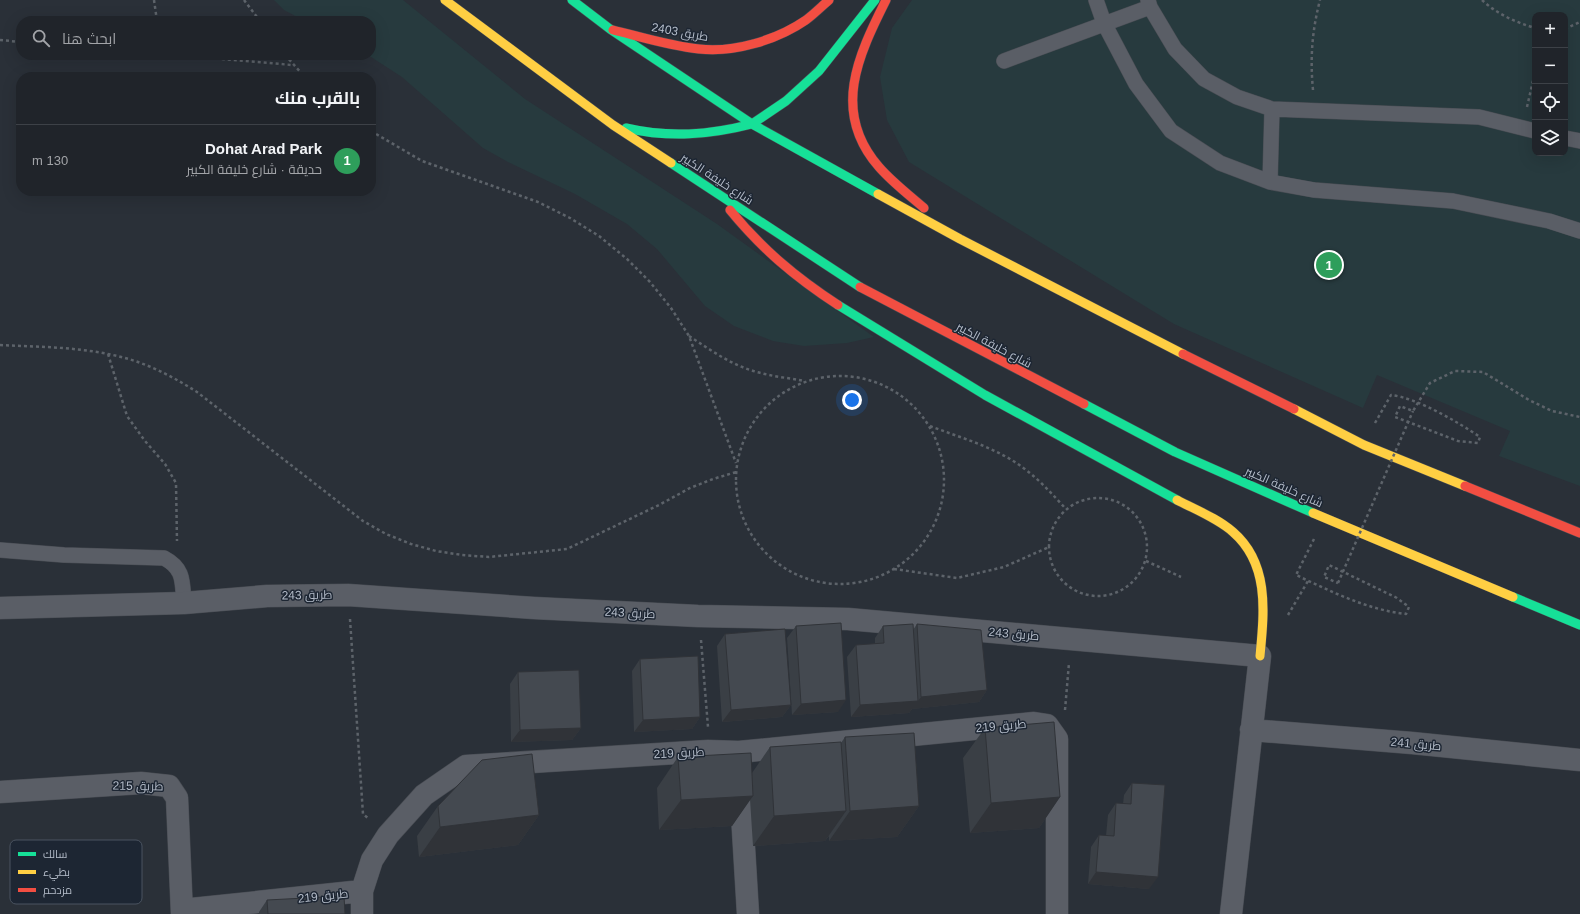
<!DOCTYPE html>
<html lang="ar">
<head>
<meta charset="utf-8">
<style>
  :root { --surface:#20242a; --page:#2d3036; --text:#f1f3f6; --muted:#a2a4a8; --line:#3d4147; --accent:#8c9099 }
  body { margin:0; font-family:Helvetica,Cairo,sans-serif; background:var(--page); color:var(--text); direction:rtl }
  .controls { position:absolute; right:12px; top:12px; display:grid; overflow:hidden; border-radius:8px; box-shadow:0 4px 16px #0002 }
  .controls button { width:36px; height:36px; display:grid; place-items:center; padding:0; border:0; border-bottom:1px solid var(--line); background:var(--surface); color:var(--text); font:20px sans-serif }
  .you { position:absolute; left:852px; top:400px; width:14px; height:14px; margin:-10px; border:3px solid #fff; border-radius:50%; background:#1a73e8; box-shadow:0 0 0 6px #1a73e833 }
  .badge { display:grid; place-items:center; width:26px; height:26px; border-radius:50%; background:var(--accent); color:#fff; font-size:13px; font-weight:700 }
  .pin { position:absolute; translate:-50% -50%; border:2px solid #fff; box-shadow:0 1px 4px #0006 }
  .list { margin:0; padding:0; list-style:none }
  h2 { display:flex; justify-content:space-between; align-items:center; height:52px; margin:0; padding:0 16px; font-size:17px }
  h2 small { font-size:13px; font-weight:400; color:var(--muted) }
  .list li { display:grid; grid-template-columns:26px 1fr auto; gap:12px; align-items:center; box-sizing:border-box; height:72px; padding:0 16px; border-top:1px solid var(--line) }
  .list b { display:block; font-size:15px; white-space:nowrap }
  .list p { margin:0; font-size:13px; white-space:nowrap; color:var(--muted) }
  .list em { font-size:13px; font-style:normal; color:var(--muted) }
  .icon { flex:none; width:22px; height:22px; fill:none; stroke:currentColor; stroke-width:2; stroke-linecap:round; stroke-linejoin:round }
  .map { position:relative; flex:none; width:1580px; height:914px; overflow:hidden; direction:ltr }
  .search { position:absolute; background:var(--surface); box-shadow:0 4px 16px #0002; left:16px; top:16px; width:360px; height:44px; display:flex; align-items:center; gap:10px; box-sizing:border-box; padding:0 14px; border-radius:16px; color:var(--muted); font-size:15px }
  .panel { position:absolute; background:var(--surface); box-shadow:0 4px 16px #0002; left:16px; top:72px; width:360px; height:124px; border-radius:16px; direction:rtl }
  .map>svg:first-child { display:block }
  .green { fill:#273a3e; fill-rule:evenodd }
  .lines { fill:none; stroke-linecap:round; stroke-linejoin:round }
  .lane-casing { stroke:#484c53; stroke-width:16 }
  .street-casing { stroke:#484c53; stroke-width:23 }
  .fast-casing { stroke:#484c53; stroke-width:10 }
  .slow-casing { stroke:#484c53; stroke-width:10 }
  .jam-casing { stroke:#484c53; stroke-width:10 }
  .path { stroke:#5d636a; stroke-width:2.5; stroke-dasharray:3 3; stroke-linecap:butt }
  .lane { stroke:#5a5e66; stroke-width:15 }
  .street { stroke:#5a5e66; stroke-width:22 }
  .fast { stroke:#16e098; stroke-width:9 }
  .slow { stroke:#ffcf43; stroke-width:9 }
  .jam { stroke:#f24e42; stroke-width:9 }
  .path-bridge { stroke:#5d636a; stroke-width:2.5; stroke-dasharray:3 3; stroke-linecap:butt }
  .wall { fill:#3a3f45 }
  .shaded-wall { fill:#303338 }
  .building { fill:#444950; stroke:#303338 }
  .labels { text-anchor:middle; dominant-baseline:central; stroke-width:3; stroke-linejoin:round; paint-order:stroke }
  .street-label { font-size:12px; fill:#b4bcc9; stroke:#1d2633 }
  .key { fill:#1d2633; stroke:#4a5360; stroke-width:1 }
  .key-label { font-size:11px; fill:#b4bcc9 }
</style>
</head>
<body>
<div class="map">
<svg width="1580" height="914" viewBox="0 0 1580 914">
  <rect width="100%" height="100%" fill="#2a3038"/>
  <!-- green -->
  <path class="green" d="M274 0H403L525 99 717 224 874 337 847 343 804 346 773 341 734 326 705 306 657 249 627 224 575 194 508 162 483 148 402 77 368 55H371V21H305L284 10Z
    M912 0H1580V486L1499 456 1510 431 1377 375 1363 408 1174 324 909 162 887 120 880 77 892 28ZM1535 15H1565V153H1535Z"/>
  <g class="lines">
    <!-- lane casing -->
    <g class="lane-casing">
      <path id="lane" d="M1096 0 1104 23 1136 84 1171 131 1220 163 1270 182 1314 190 1453 201 1549 221 1580 231
        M1148 0 1150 7 1175 49 1204 79 1237 97 1272 109 1479 117 1535 131
        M1004 61 1150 7
        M1565 138 1580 141
        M1270 182 1272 109
        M0 550 64 555 164 558C185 569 182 583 184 603"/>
    </g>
    <!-- street casing -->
    <g class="street-casing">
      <path id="street" d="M0 608 184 603 267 596 348 595 534 608 698 616 848 619 1260 656 1231 914
        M1251 730 1412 743 1580 760
        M740 781 748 914
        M0 792 141 783 169 786 177 798 182 914
        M182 910 362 891
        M362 914V891L372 860 388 835 424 795 466 766 708 751 739 752 1034 723 1047 725 1057 739V914"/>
    </g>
    <!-- fast casing -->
    <g class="fast-casing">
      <path id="fast" d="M572 0 610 29 752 124 878 194
        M752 124 786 101 819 71 875 0
        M626 128C669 138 709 135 752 124
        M671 163 860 287
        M838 305 985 395 1177 500
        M1084 404 1175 452 1313 513
        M1513 597 1580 625"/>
    </g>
    <!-- slow casing -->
    <g class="slow-casing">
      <path id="slow" d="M445 0 613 125 671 163
        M878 194 960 239 1183 354
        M1294 409 1364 445 1465 486
        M1177 500C1196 510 1217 518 1233 532 1270 564 1264 613 1260 656
        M1313 513 1513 597"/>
    </g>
    <!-- jam casing -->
    <g class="jam-casing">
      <path id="jam" d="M886 0C858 56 831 112 879 167 892 182 909 195 924 208
        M613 30C641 37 670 46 699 49 734 53 777 40 806 20 814 14 821 7 829 0
        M730 210C762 249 795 277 838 305
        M860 287 1084 404
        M1183 354 1294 409
        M1465 486 1580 533"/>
    </g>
    <!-- path -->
    <path class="path" d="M154 0 157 21
      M244 0 260 21
      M1482 0C1497 14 1515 22 1535 28
      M1565 29 1580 22
      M0 40 21 42
      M174 55 292 65
      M285 55 305 77
      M1313 90C1310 58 1312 31 1320 0
      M1527 107 1535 72
      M371 131 422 161 538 202 570 218 599 236 627 259 650 282 671 308 689 336 736 463
      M689 336C712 351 734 367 761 373 775 377 790 378 804 381
      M0 345C42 347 85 347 125 358 151 365 175 378 197 392L363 521 386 534 411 544 436 551 462 555 489 557 567 549 659 505 690 488 713 479 736 472
      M108 354 127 416 145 441 165 464 176 483 177 541
      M736 480a104 104 0 1 1 208 0a104 104 0 1 1-208 0Z
      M1375 423 1391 395C1417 398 1458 422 1480 437L1478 443 1458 441 1395 417 1400 406 1413 411 1430 383 1455 371 1483 372 1529 400 1552 411 1580 417
      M930 426C961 438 995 447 1022 467 1039 479 1052 494 1066 509
      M1049 547a49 49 0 1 1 98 0a49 49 0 1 1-98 0Z
      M1314 539 1296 575C1330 591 1368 610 1406 614L1409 607 1397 598 1329 565 1324 577 1338 583
      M1146 561 1181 577
      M894 569 957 578 1004 567 1049 547
      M1288 615 1308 581
      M350 619 363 814 369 819
      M701 640 708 727
      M1065 710 1069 663"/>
    <!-- lane -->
    <use href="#lane" class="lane"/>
    <!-- street -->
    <use href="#street" class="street"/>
    <!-- fast -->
    <use href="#fast" class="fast"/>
    <!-- slow -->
    <use href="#slow" class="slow"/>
    <!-- jam -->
    <use href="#jam" class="jam"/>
    <!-- path-bridge -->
    <path class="path-bridge" d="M1338 583 1413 411"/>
  </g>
  <!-- wall -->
  <path class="wall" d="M917 624 987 690 979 702 912 709 909 713 851 717 847 657 856 645 875 644V638L883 626 913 630Z
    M796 626 838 712 792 715 787 638Z
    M725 634 791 705 782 717 722 722 717 646Z
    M640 659 700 717 692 729 634 732 632 671Z
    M518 672 581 728 572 740 511 742 510 684Z
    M985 728 1060 797 1039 828 970 833 963 758Z
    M845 737 919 806 897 837 829 841V836L825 841 753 846 750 799 732 826 659 830 657 788 678 757 752 773 770 747 841 743Z
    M1132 783 1149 889 1088 884 1091 847 1099 835 1106 836 1108 815 1116 803 1123 804 1124 795Z
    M438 806 539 815 518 845 419 857 417 836Z
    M267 900 345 914H259V912Z"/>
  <!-- shaded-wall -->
  <path class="shaded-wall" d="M987 690 979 702 912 709 909 713 851 717 860 705 918 701 921 697Z
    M846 700 838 712 792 715 801 704Z
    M791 705 782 717 722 722 731 710Z
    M700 717 692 729 634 732 643 720Z
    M581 728 572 740 511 742 520 730Z
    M753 796 732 826 659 830 681 800Z
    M1060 797 1039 828 970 833 991 803Z
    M919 806 897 837 829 841 850 811Z
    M846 811 825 841 753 846 774 816Z
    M539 815 518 845 419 857 440 827Z
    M1096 872 1158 877 1149 889 1088 884Z"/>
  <!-- building -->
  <path class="building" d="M841 623 846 700 801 704 796 626Z
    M913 624 918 701 860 705 856 645 884 643 883 626Z
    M917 624 981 630 987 690 921 697Z
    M785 629 791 705 731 710 725 634Z
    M698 656 700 717 643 720 640 659Z
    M579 670 581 728 520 730 518 672Z
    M1054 722 1060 797 991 803 985 728Z
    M914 733 919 806 850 811 845 737Z
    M841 742 846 811 774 816 770 747Z
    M751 753 753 796 681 800 678 757Z
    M532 754 539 815 440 827 438 806 482 760Z
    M1132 783 1165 785 1158 877 1096 872 1099 835 1114 836 1116 803 1131 804Z
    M344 896 345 914H268L267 900Z"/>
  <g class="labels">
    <!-- street labels -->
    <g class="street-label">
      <text transform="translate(680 32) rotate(10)">طريق 2403</text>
      <text transform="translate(717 179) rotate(33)">شارع خليفة الكبير</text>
      <text transform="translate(994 345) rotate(28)">شارع خليفة الكبير</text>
      <text transform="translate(1284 487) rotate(24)">شارع خليفة الكبير</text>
      <text transform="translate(307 595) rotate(-1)">طريق 243</text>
      <text transform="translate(630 613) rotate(3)">طريق 243</text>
      <text transform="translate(1014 634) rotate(5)">طريق 243</text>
      <text transform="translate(1001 726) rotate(-5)">طريق 219</text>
      <text transform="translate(1416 744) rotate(5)">طريق 241</text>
      <text transform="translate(679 753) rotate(-3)">طريق 219</text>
      <text transform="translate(138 786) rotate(1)">طريق 215</text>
      <text transform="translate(323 896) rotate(-6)">طريق 219</text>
    </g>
  </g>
  <!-- legend -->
  <rect x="10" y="840" width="132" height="64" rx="6" class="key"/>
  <rect x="18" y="852" width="18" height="4" fill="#16e098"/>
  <rect x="18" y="870" width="18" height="4" fill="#ffcf43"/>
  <rect x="18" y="888" width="18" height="4" fill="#f24e42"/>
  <g class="key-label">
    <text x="43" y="858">سالك</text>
    <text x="43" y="876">بطيء</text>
    <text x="43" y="894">مزدحم</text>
  </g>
</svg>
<div class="controls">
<button>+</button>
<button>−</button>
<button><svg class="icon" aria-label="locate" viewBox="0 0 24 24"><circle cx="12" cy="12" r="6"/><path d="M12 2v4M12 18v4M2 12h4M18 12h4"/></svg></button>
<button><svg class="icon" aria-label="layers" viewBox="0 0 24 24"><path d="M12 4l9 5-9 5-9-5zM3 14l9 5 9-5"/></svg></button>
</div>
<div class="you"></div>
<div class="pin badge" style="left:1329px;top:265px;background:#2e9e5b">1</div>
<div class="search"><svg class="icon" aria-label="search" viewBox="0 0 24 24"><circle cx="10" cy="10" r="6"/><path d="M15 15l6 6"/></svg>ابحث هنا</div>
<section class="panel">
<h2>بالقرب منك<small></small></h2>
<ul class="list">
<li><span class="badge" style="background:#2e9e5b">1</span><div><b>Dohat Arad Park</b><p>حديقة · شارع خليفة الكبير</p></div><em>130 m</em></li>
</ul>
</section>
</div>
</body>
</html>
